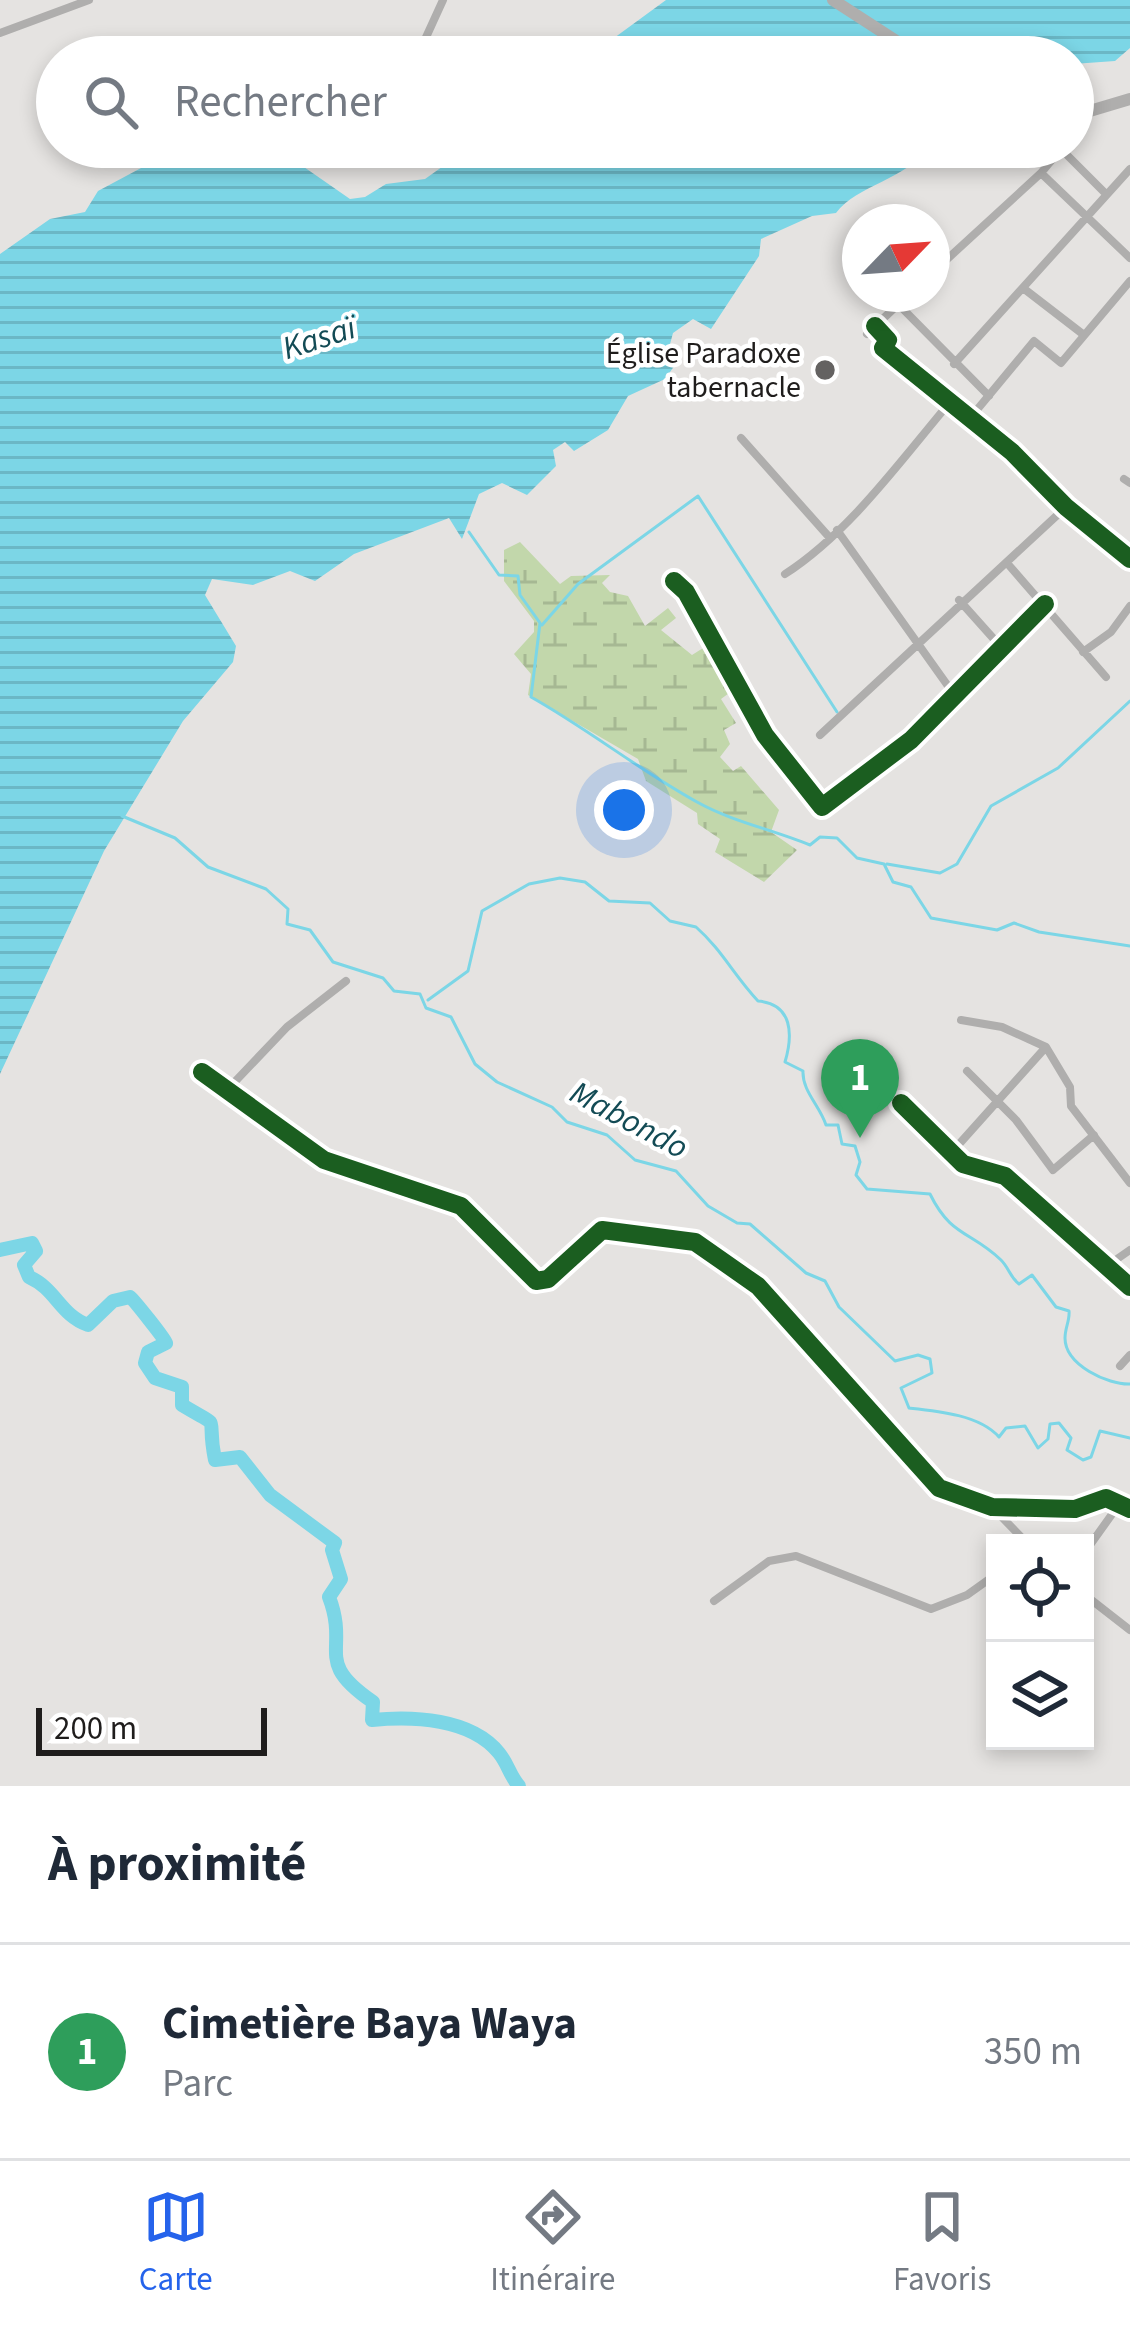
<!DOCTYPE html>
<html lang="fr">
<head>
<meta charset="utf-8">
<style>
  :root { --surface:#fff; --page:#f6f6f7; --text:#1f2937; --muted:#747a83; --line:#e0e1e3; --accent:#2563eb }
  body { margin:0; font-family:"Source Sans 3",sans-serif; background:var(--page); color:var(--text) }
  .controls { position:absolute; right:36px; bottom:36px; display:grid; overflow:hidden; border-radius:0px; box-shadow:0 6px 18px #0003 }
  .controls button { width:108px; height:108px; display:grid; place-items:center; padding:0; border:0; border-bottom:3px solid var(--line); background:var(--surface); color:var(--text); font:60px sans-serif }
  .compass { position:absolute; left:842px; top:204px; width:108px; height:108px; border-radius:50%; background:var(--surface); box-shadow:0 6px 18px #0003; rotate:65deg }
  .scale { position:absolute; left:36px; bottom:30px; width:231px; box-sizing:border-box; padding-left:12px; border:6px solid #1f1d1c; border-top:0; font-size:33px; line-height:42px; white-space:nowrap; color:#1f1d1c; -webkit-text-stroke:9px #fff; paint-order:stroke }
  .you { position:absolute; left:624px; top:810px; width:42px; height:42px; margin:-30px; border:9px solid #fff; border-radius:50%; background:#1a73e8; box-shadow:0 0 0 18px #1a73e833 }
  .badge { display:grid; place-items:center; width:78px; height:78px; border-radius:50%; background:var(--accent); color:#fff; font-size:39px; font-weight:700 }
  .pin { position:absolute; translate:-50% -99px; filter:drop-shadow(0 3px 6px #0008) }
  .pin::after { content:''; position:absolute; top:63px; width:42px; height:36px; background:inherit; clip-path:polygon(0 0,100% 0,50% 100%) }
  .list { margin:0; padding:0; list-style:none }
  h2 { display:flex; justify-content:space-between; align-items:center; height:156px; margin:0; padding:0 48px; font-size:51px }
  h2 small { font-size:39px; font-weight:400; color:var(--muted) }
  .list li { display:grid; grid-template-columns:78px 1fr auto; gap:36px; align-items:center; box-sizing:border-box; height:216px; padding:0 48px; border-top:3px solid var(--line) }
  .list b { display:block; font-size:45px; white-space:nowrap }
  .list p { margin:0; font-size:39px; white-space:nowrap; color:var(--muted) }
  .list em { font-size:39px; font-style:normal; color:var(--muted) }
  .icon { flex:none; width:66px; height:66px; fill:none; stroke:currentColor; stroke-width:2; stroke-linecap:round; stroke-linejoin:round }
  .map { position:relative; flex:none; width:1130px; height:1786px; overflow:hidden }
  .search { position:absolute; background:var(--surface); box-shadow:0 6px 18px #0003; left:36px; right:36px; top:36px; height:132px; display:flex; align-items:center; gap:30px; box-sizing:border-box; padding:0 42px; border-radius:66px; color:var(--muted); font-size:45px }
  .sheet { height:372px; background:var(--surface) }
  nav { display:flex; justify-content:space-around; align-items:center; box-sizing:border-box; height:168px; border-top:3px solid var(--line); background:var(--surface); font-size:33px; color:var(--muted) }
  nav a { display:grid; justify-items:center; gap:6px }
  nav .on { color:var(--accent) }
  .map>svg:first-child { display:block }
  .wetland { fill:url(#wetland-marsh) }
  .water { fill:url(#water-rules) }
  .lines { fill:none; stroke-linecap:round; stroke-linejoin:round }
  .stream { stroke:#7cd6e6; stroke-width:3 }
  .river { stroke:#7cd6e6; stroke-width:14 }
  .minor { stroke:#afaead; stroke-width:8 }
  .primary { stroke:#afaead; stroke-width:12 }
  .cycleway-casing { stroke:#fff; stroke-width:26 }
  .cycleway { stroke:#1b5e20; stroke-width:18 }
  .poi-dot { fill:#646261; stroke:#fff; stroke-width:4.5 }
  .labels { text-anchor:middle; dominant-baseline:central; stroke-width:9; stroke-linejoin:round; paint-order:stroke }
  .poi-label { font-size:30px; fill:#1f1d1c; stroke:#fff; text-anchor:end }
  .water-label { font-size:33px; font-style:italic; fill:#134b55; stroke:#fff }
</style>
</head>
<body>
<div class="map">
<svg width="1130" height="1786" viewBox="0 0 1130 1786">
  <defs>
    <pattern id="wetland-marsh" width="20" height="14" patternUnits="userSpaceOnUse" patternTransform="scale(3)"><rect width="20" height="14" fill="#c2d7ab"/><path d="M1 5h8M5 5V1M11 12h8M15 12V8" fill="none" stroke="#a6b893"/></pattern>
    <pattern id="water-rules" width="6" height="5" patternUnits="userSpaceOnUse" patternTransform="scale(3)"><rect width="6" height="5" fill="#7cd6e6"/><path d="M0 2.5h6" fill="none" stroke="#6bb7c5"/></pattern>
  </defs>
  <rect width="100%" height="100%" fill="#e5e3e1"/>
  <!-- wetland -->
  <path class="wetland" d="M520 542 560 584 571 576 610 575 602 583 610 592 628 596 645 626 668 608 676 618 661 630 692 655 711 643 736 688 721 699 736 723 724 730 730 744 720 757 733 771 741 766 779 810 771 832 797 850 764 882 715 852 720 839 698 824 697 813 646 781 638 759 528 695 531 674 514 654 534 632V621L504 581V550Z"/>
  <!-- water -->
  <path class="water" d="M666 0H1130V48L1115 61 1073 64V57H588Z
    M206 147 229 155 291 158 350 199 365 197 386 184 425 179 470 147H930C905 180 857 185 836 213L812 216 761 239 759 256 711 329 693 319 673 333 666 359 675 365 665 379 628 396 608 430 574 451 565 442 553 450 556 466 527 495 502 483 479 494 462 539 449 518 354 554 315 581 290 571 253 585 212 579 205 595 236 646 233 662 183 721 104 851 0 1074V254L50 219 85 212 98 191 156 160Z"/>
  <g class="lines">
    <!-- stream -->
    <path class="stream" d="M469 532 499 575 518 576 520 595 540 623 531 697C588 729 639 770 697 802 733 822 771 829 810 845L820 837 837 838 857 858 884 864 893 882 911 887 931 918 997 930 1014 923 1039 932 1130 946
      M542 625 578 584 698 496 837 712
      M122 816 175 838 208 867 266 889 288 909 287 924 310 930 333 962 383 978 394 991 420 994 426 1008 451 1017 475 1064 497 1082 552 1107 567 1122 607 1135 635 1160 676 1171 708 1206 737 1223 750 1224 806 1273 825 1281 839 1307 895 1361 918 1355 930 1359 932 1373 901 1388 909 1408C938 1411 980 1415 999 1437L1006 1428 1025 1426 1038 1448 1048 1439 1050 1424 1059 1423 1071 1438 1067 1450 1083 1460 1091 1457 1100 1431 1130 1438
      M887 864 940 873 957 864 991 806 1058 768 1130 701
      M428 1000 468 971 482 911 529 884 560 878 585 882 609 901 650 903 670 921 696 927C722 950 733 974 758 1001 793 1004 793 1035 785 1062L803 1071C802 1091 820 1106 826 1125H838L842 1144 855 1146 860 1162 856 1175 867 1189 930 1194C951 1237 971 1231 1001 1260 1009 1268 1010 1277 1019 1284L1032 1275 1056 1307 1069 1311C1070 1320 1065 1328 1065 1338 1065 1365 1108 1385 1130 1384"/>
    <!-- river -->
    <path class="river" d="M0 1250 32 1243 36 1251 24 1265 29 1277C56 1289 60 1315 88 1325L113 1301 130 1297C134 1300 165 1339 166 1343L148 1352 145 1363 155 1378 182 1387V1405C225 1431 205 1410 215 1460L240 1457 270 1495 335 1543 332 1550 341 1579 329 1597C350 1652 312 1660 373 1702L372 1720C412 1716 471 1718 499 1753 508 1764 510 1776 519 1786"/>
    <!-- minor -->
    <path class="minor" d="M0 33 89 0
      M417 57 443 0
      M333 155 367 147
      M1106 194 1061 149 1041 173 1130 258
      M932 273 1041 173
      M1023 288 1084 335
      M899 305 989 396
      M875 326 888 340 883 348 1012 452 1066 507 1130 559
      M867 334 909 294
      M954 364 1130 169
      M971 417 1034 341 1061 363 1130 281
      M741 438 830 538
      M1124 479 1130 483
      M837 530 953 693
      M1007 563 1106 677
      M785 574C850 532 901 460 951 401
      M674 581 686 592 765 735 822 807 911 740 1045 604
      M959 600 1001 647
      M1083 652 1111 632 1130 606
      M820 735 1066 507
      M961 1020 1002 1027 1046 1047 1070 1087 1071 1106 1130 1183
      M967 1071 1016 1120 1053 1170 1094 1135
      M202 1072 324 1160 461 1206 536 1281 548 1279 602 1230 695 1242 758 1286 939 1488 992 1507 1075 1509 1106 1498 1130 1509
      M227 1090 287 1027 346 981
      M901 1103 963 1164 1005 1176 1130 1287
      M952 1152 1046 1047
      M1107 1266 1130 1250
      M1120 1366 1130 1355
      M993 1508 1027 1543
      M1085 1552 1120 1503
      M1085 1595 1130 1630
      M714 1601 769 1561 796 1556 931 1609 967 1595 995 1575"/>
    <!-- primary -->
    <path class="primary" d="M833 0 921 57
      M1073 116 1130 99"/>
    <!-- cycleway casing -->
    <g class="cycleway-casing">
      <path id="cycleway" d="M875 326 888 340 883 348 1012 452 1066 507 1130 559
        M674 581 686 592 765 735 822 807 911 740 1045 604
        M202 1072 324 1160 461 1206 536 1281 548 1279 602 1230 695 1242 758 1286 939 1488 992 1507 1075 1509 1106 1498 1130 1509
        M901 1103 963 1164 1005 1176 1130 1287"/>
    </g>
    <!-- cycleway -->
    <use href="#cycleway" class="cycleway"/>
  </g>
  <!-- markers -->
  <circle class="poi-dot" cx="825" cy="370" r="12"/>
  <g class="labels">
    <!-- poi labels -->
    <g class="poi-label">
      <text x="801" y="353">Église Paradoxe<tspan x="801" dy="34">tabernacle</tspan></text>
    </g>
    <!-- water labels -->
    <g class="water-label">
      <text transform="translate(319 338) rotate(-18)">Kasaï</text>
      <text transform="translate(629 1120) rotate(28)">Mabondo</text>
    </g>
  </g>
</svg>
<div class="controls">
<button><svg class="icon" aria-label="locate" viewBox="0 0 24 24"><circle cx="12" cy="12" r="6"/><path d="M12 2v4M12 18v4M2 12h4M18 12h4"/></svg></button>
<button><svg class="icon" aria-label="layers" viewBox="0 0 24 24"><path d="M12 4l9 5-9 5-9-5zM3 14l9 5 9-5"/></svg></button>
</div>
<svg class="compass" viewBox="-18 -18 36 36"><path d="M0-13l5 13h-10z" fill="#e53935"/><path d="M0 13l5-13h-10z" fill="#747a83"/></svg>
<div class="scale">200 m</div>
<div class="you"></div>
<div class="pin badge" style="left:860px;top:1138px;background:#2e9e5b">1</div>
<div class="search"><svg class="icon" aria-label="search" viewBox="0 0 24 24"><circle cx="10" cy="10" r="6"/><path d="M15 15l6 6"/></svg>Rechercher</div>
</div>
<section class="sheet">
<h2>À proximité<small></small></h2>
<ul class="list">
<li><span class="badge" style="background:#2e9e5b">1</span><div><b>Cimetière Baya Waya</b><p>Parc</p></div><em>350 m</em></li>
</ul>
</section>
<nav>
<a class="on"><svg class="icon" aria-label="map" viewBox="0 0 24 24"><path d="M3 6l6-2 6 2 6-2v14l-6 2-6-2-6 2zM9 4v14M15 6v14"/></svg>Carte</a>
<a><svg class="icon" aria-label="directions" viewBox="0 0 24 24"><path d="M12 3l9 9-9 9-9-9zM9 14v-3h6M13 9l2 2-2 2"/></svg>Itinéraire</a>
<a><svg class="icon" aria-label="saved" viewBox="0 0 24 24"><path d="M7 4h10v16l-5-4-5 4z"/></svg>Favoris</a>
</nav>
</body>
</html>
